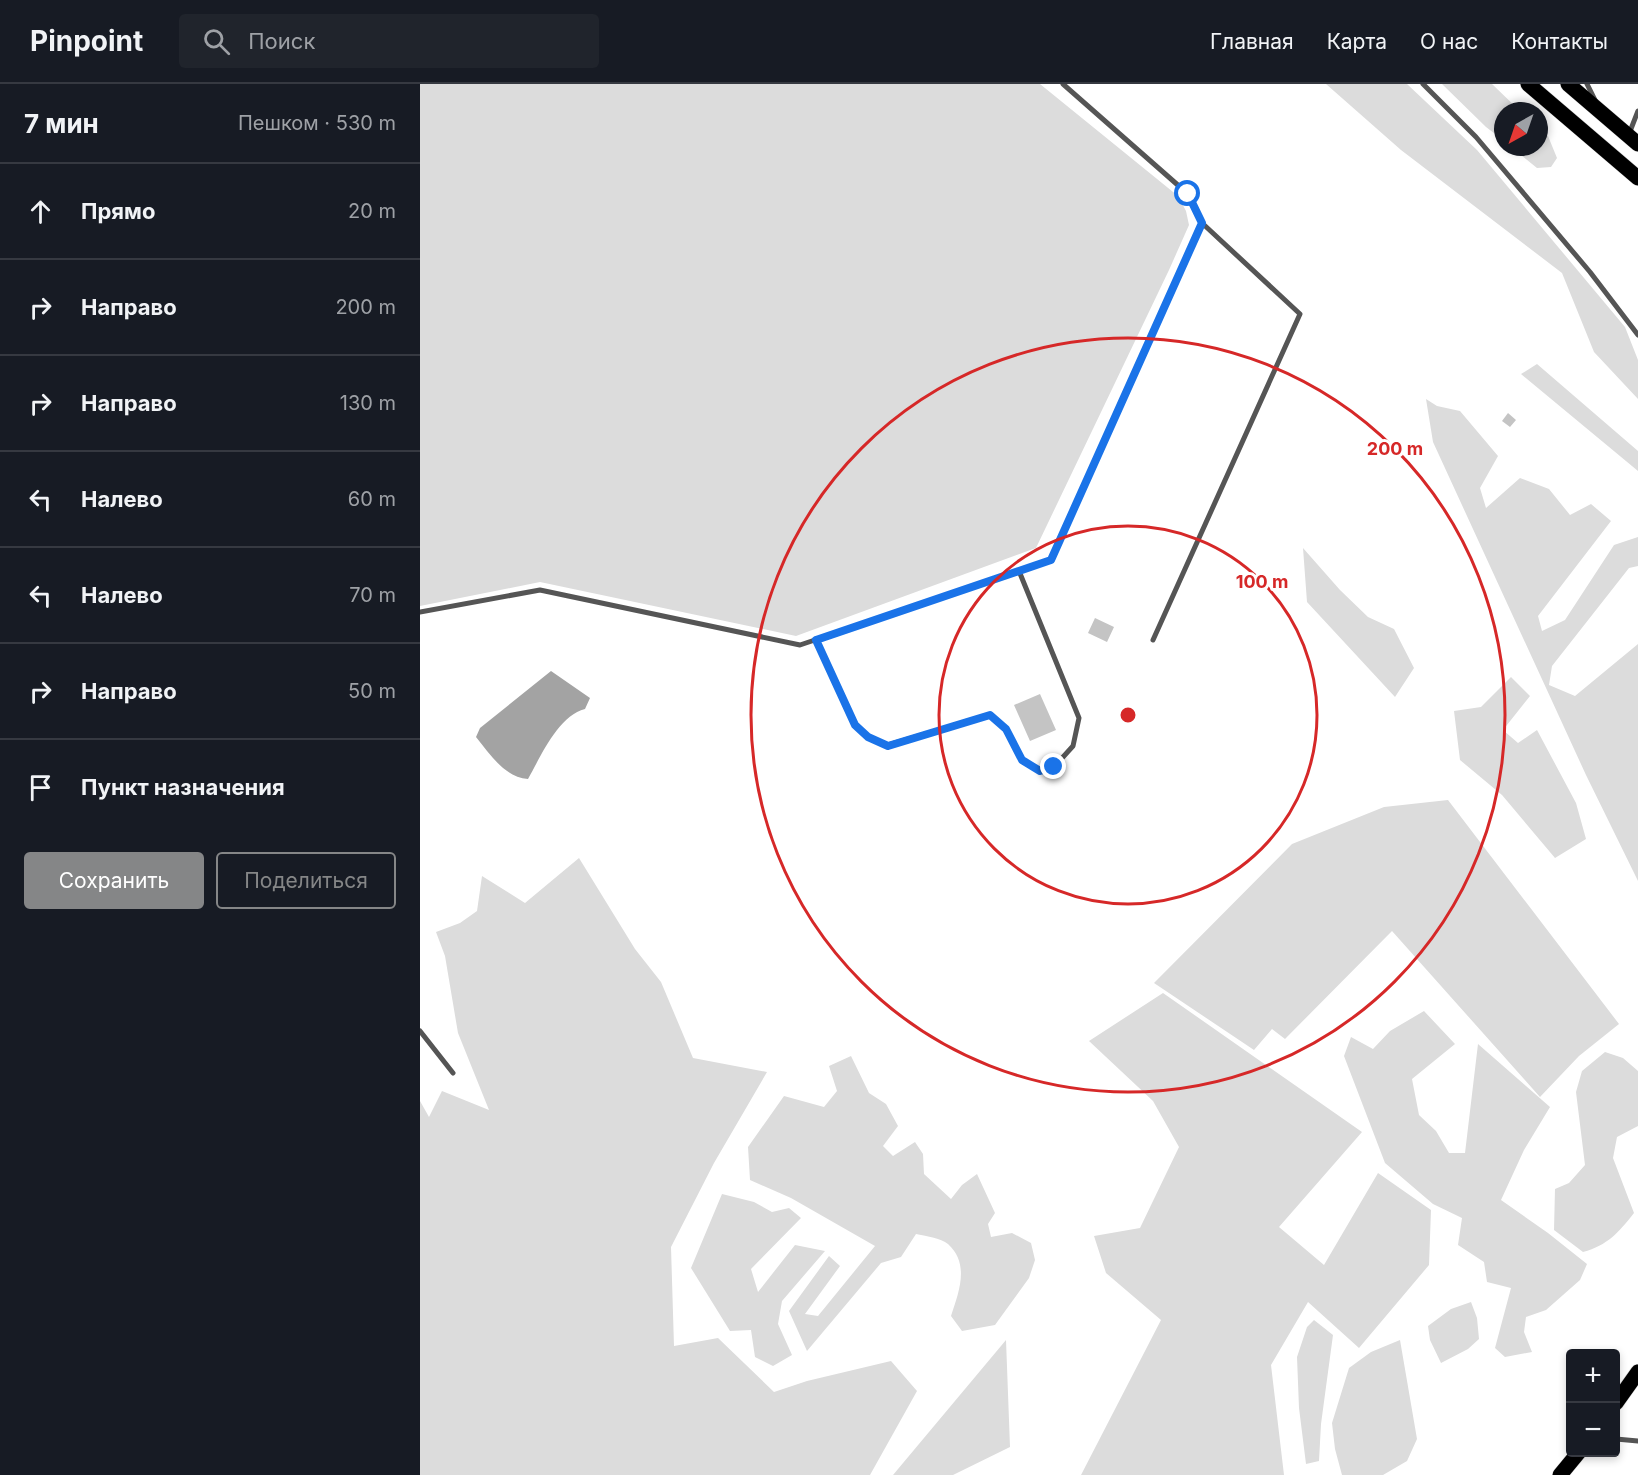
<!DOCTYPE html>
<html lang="ru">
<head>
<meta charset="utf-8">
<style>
  :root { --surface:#171b24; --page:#20242c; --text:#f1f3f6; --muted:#9ea1a6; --line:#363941; --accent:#858687 }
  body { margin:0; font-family:Inter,sans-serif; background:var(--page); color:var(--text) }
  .controls { position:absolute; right:18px; bottom:18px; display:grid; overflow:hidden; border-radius:6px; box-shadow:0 3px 9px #0003 }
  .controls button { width:54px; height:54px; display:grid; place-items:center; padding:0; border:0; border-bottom:2px solid var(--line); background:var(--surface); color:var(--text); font:30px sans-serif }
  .compass { position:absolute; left:1074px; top:18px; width:54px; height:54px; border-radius:50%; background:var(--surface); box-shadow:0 3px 9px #0003; rotate:220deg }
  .stop { position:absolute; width:18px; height:18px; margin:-14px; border:4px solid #1a73e8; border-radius:50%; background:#fff }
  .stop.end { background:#1a73e8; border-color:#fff; box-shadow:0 2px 6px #0008 }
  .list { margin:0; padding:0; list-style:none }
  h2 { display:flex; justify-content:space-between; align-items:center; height:78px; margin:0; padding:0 24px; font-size:26px }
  h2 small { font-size:20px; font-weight:400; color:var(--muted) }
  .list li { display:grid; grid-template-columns:39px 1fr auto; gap:18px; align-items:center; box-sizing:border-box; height:96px; padding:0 24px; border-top:2px solid var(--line) }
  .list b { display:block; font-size:22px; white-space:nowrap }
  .list em { font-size:20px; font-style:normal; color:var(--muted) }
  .actions { display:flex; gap:12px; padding:18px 24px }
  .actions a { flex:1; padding:14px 0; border:2px solid var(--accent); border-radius:6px; text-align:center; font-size:21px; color:var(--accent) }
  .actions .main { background:var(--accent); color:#fff }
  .icon { flex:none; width:33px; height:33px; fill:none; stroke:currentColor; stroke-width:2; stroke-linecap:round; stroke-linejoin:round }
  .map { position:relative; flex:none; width:1218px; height:1391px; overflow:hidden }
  header { display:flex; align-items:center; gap:36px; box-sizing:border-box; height:84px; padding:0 30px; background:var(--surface); border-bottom:2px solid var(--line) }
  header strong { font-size:28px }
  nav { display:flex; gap:33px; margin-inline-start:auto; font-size:21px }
  .search { width:420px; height:54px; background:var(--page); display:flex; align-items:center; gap:15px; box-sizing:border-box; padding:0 21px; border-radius:6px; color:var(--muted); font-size:22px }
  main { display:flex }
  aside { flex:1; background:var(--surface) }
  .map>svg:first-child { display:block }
  .green { fill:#dcdcdc }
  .water { fill:#a3a3a3 }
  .building { fill:#c4c4c4 }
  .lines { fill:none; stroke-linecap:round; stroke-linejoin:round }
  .primary-casing { stroke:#dbdbdb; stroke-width:16 }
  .lane { stroke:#555; stroke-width:5 }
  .primary { stroke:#000; stroke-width:15 }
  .route { stroke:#1a73e8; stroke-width:8 }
  .ring { fill:none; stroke:#d62828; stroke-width:3 }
  .centre { fill:#d62828; stroke:#fff; stroke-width:3 }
  .ring-label { font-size:18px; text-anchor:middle; font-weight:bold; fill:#d62828; stroke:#fff; stroke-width:6; stroke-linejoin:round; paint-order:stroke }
</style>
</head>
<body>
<header>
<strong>Pinpoint</strong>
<div class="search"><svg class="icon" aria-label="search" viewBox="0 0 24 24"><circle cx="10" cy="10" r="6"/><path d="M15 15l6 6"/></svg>Поиск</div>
<nav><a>Главная</a><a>Карта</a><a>О нас</a><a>Контакты</a></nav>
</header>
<main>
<aside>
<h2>7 мин<small>Пешком · 530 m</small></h2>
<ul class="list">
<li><svg class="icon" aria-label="ahead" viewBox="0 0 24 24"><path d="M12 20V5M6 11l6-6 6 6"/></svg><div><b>Прямо</b></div><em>20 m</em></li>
<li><svg class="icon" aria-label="right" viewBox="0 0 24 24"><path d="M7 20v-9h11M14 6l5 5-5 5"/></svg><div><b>Направо</b></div><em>200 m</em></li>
<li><svg class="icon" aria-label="right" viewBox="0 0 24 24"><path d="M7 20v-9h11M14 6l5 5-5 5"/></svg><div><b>Направо</b></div><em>130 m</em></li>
<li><svg class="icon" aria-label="left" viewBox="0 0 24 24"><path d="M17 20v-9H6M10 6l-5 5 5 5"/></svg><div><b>Налево</b></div><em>60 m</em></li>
<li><svg class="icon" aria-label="left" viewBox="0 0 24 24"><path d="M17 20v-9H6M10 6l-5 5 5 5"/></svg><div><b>Налево</b></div><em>70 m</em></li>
<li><svg class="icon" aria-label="right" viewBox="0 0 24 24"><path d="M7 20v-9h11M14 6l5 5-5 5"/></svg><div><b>Направо</b></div><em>50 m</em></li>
<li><svg class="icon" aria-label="arrive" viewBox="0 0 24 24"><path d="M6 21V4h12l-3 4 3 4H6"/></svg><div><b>Пункт назначения</b></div></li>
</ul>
<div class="actions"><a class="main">Сохранить</a><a>Поделиться</a></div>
</aside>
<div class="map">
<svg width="1218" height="1391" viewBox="0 0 1218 1391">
  <rect width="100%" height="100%" fill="#fff"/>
  <!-- green -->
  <path class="green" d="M0 0H620L758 112 766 127 769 141 749 186 616 464 376 552 120 498 0 522Z
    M906 0H987L1057 66 1205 243 1218 276V315L1174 268 1142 189 981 66Z
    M1022 0H1072L1100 27H1083V56L1066 43Z
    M1119 44 1128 52 1137 74 1131 83 1117 84 1091 63H1119Z
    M1117 280 1218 367V387L1101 290Z
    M1006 315 1017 322 1040 327 1078 372 1060 404 1066 424 1100 394 1129 405 1150 431 1171 420 1191 437 1118 532 1122 547 1145 536 1194 461 1218 453V482L1209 484 1132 582 1129 601 1155 612 1218 560V797L1166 691 1013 358Z
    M883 464 920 506 948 533 974 545 994 584 975 613 887 518Z
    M1091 593 1110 612 1083 646 1098 659 1117 646 1156 719 1166 755 1135 774 1082 711 1040 676 1034 627 1061 623Z
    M1028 716 1199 940 1159 972 1120 1013 972 847 865 955 852 945 834 966 734 899 872 760 964 723Z
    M159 774 215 865 241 898 273 974 347 988 294 1079 251 1163 254 1262 298 1254 354 1308 387 1297 471 1277 497 1307 450 1391H0V1017L9 1033 22 1007 69 1026 38 949 25 872 16 848 40 839 57 827 62 792 105 819Z
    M743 909 942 1048 859 1143 904 1181 958 1089 1011 1126 1009 1181 939 1264 888 1218 851 1281 864 1391H661L741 1236 686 1189 674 1152 720 1144 759 1063 733 1017 669 957Z
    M1004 927 1035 960 992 995 999 1031 1016 1047 1029 1069H1045L1058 960 1130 1023 1104 1066 1081 1116 1128 1149 1167 1180 1160 1196 1126 1226 1106 1233 1104 1248 1112 1268 1085 1273 1075 1264 1091 1204 1067 1198 1064 1178 1038 1161 1042 1134 1013 1120 965 1079 924 972 931 953 953 965 970 947Z
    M1185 968 1203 974 1218 987V1042L1197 1053 1193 1074 1214 1129C1198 1149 1188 1161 1163 1168L1134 1146 1135 1105 1149 1099 1165 1081 1156 1008 1162 987Z
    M431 972 449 1009 466 1020 478 1042 463 1062 473 1072 495 1058 503 1070 504 1090 531 1115 542 1101 557 1090 575 1129 568 1140 571 1153 592 1149 611 1159 615 1176 609 1194 575 1241 542 1247 531 1232C539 1208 550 1180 528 1160 521 1154 505 1152 496 1150L481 1173 461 1179 387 1267 369 1227 409 1172 420 1182 385 1230 398 1232 455 1162 371 1114 330 1096 328 1063 364 1012 404 1023 417 1007 409 982Z
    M302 1110 334 1118 352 1128 369 1124 381 1134 331 1185 338 1208 375 1161 405 1167 362 1217 358 1240 372 1271 353 1282 335 1273 331 1246 310 1247 271 1184Z
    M1051 1218 1057 1234 1059 1255 1048 1265 1021 1279 1010 1256 1008 1242 1031 1225Z
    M894 1236 913 1251 901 1340 899 1377 886 1380 879 1324 877 1273 887 1243Z
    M586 1256 590 1363 533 1391H473Z
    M980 1256 997 1355 987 1377 963 1391H922L915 1365 912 1339 929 1284 951 1268Z"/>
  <!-- water -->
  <path class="water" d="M131 587 170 614 165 625C138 632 121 672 108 695 84 693 70 670 56 653L60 644Z"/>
  <!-- building -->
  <path class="building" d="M1088 329 1096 336 1090 343 1082 337Z
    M675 534 694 543 687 558 668 549Z
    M620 610 636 646 610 657 594 621Z"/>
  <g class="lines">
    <!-- primary casing -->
    <g class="primary-casing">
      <path id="primary" d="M1108 0 1218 94
        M1148 0 1218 60
        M1196 1319 1218 1288
        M1140 1391 1159 1368"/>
    </g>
    <!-- lane -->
    <path class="lane" d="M1003 0 1056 53 1170 188 1218 251
      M1167 0 1175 16
      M1209 50 1218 27
      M0 528 120 506 380 561 631 476 782 139 768 110 643 0
      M396 556 435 641 448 653 468 661 570 631 586 645 602 676 620 687 634 683 653 662 659 634 599 487
      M733 556 880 230 782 139
      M0 947 33 989
      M1196 1355 1218 1357"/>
    <!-- primary -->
    <use href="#primary" class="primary"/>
  </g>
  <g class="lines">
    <!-- route -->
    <path class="route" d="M634 683 620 687 602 676 586 645 570 631 468 662 448 653 435 641 396 556 631 476 782 139 768 110"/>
  </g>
  <!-- distance rings -->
  <g class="ring">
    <circle cx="708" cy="631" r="189"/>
    <circle cx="708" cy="631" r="377"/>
  </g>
  <circle cx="708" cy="631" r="9" class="centre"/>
  <g class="ring-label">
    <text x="975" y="371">200 m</text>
    <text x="842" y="504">100 m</text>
  </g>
</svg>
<div class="controls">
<button>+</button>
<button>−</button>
</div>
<svg class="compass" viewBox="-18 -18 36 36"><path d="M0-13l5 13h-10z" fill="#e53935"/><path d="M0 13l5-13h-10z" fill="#9ea1a6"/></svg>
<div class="stop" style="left:768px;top:110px"></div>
<div class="stop end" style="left:634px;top:683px"></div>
</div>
</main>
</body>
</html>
